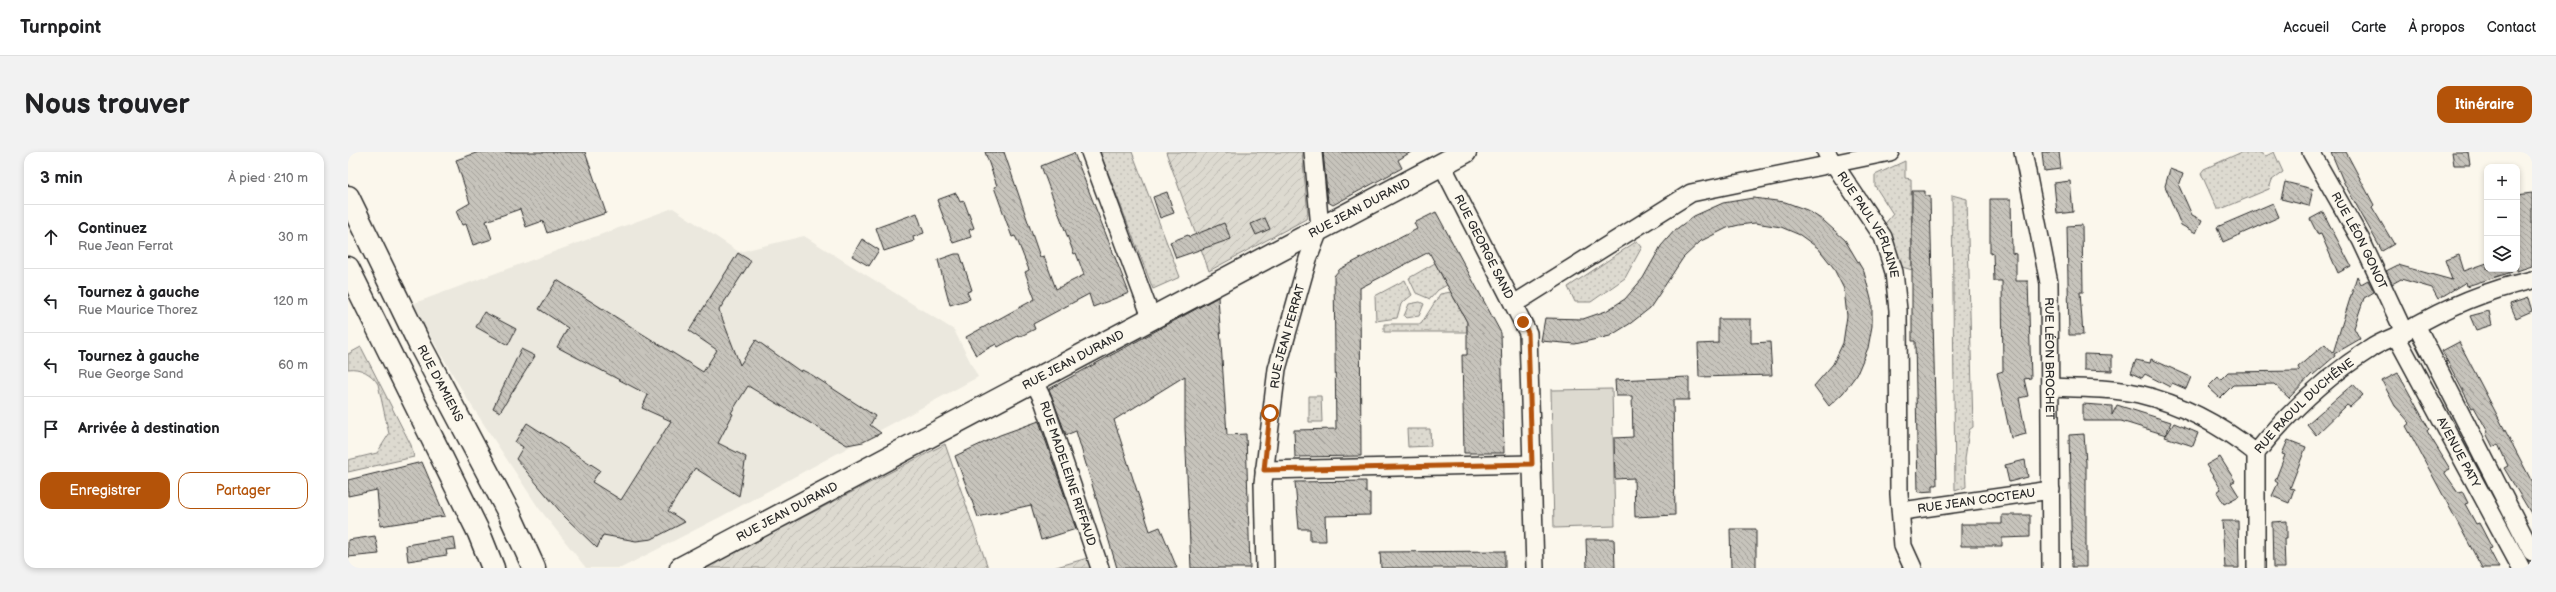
<!DOCTYPE html>
<html lang="fr">
<head>
<meta charset="utf-8">
<style>
  :root { --surface:#fff; --page:#f2f2f2; --text:#202124; --muted:#757577; --line:#e0e0e0; --accent:#b45309 }
  body { margin:0; font-family:"Balsamiq Sans",sans-serif; background:var(--page); color:var(--text) }
  .controls { position:absolute; right:12px; top:12px; display:grid; overflow:hidden; border-radius:8px; box-shadow:0 2px 6px #0003 }
  .controls button { width:36px; height:36px; display:grid; place-items:center; padding:0; border:0; border-bottom:1px solid var(--line); background:var(--surface); color:var(--text); font:20px sans-serif }
  .stop { position:absolute; width:12px; height:12px; margin:-9px; border:3px solid #b45309; border-radius:50%; background:#fff }
  .stop.end { background:#b45309; border-color:#fff; box-shadow:0 1px 4px #0008 }
  .list { margin:0; padding:0; list-style:none }
  h2 { display:flex; justify-content:space-between; align-items:center; height:52px; margin:0; padding:0 16px; font-size:17px }
  h2 small { font-size:13px; font-weight:400; color:var(--muted) }
  .list li { display:grid; grid-template-columns:26px 1fr auto; gap:12px; align-items:center; box-sizing:border-box; height:64px; padding:0 16px; border-top:1px solid var(--line) }
  .list b { display:block; font-size:15px; white-space:nowrap }
  .list p { margin:0; font-size:13px; white-space:nowrap; color:var(--muted) }
  .list em { font-size:13px; font-style:normal; color:var(--muted) }
  .actions { display:flex; gap:8px; padding:12px 16px }
  .actions a { flex:1; padding:9px 0; border:1px solid var(--accent); border-radius:12px; text-align:center; font-size:14px; color:var(--accent) }
  .actions .main { background:var(--accent); color:#fff }
  .icon { flex:none; width:22px; height:22px; fill:none; stroke:currentColor; stroke-width:2; stroke-linecap:round; stroke-linejoin:round }
  .map { position:relative; flex:none; width:2184px; height:416px; overflow:hidden; border-radius:12px }
  header { display:flex; align-items:center; gap:24px; box-sizing:border-box; height:56px; padding:0 20px; background:var(--surface); border-bottom:1px solid var(--line) }
  header strong { font-size:19px }
  nav { display:flex; gap:22px; margin-inline-start:auto; font-size:14px }
  .intro { display:flex; align-items:center; justify-content:space-between; box-sizing:border-box; height:96px; padding:0 24px }
  h1 { margin:0; font-size:28px }
  .button { padding:10px 18px; border-radius:12px; background:var(--accent); color:#fff; font-size:14px; font-weight:700 }
  main { display:flex; gap:24px; padding:0 24px }
  aside { flex:1; background:var(--surface); border-radius:12px; box-shadow:0 2px 6px #0003 }
  .map>svg:first-child { display:block }
  .built { fill:#ebe8de }
  .grass { fill:url(#grass-dots); stroke:#84827e }
  .garden { fill:url(#garden-furrows); stroke:#84827e }
  .pitch { fill:#dddad0; stroke:#84827e }
  .building { fill:url(#building-back-hatch); stroke:#2b2b2b }
  .lines { fill:none; stroke-linecap:round; stroke-linejoin:round }
  .minor-casing { stroke:#2b2b2b; stroke-width:20 }
  .tertiary-casing { stroke:#2b2b2b; stroke-width:25 }
  .minor { stroke:#fbf7ec; stroke-width:17 }
  .tertiary { stroke:#fbf7ec; stroke-width:22 }
  .route { stroke:#b45309; stroke-width:5 }
  .labels { text-anchor:middle; dominant-baseline:central; stroke-width:3; stroke-linejoin:round; paint-order:stroke }
  .street-label { font-size:12px; fill:#2b2b2b; stroke:#fbf7ec }
</style>
</head>
<body>
<header>
<strong>Turnpoint</strong>
<nav><a>Accueil</a><a>Carte</a><a>À propos</a><a>Contact</a></nav>
</header>
<div class="intro"><h1>Nous trouver</h1><a class="button">Itinéraire</a></div>
<main>
<aside>
<h2>3 min<small>À pied · 210 m</small></h2>
<ul class="list">
<li><svg class="icon" aria-label="ahead" viewBox="0 0 24 24"><path d="M12 20V5M6 11l6-6 6 6"/></svg><div><b>Continuez</b><p>Rue Jean Ferrat</p></div><em>30 m</em></li>
<li><svg class="icon" aria-label="left" viewBox="0 0 24 24"><path d="M17 20v-9H6M10 6l-5 5 5 5"/></svg><div><b>Tournez à gauche</b><p>Rue Maurice Thorez</p></div><em>120 m</em></li>
<li><svg class="icon" aria-label="left" viewBox="0 0 24 24"><path d="M17 20v-9H6M10 6l-5 5 5 5"/></svg><div><b>Tournez à gauche</b><p>Rue George Sand</p></div><em>60 m</em></li>
<li><svg class="icon" aria-label="arrive" viewBox="0 0 24 24"><path d="M6 21V4h12l-3 4 3 4H6"/></svg><div><b>Arrivée à destination</b></div></li>
</ul>
<div class="actions"><a class="main">Enregistrer</a><a>Partager</a></div>
</aside>
<div class="map">
<svg width="2184" height="416" viewBox="0 0 2184 416">
  <defs>
    <pattern id="grass-dots" width="8" height="8" patternUnits="userSpaceOnUse"><rect width="8" height="8" fill="#dddad0"/><path d="M2 2h.1M6 6h.1" fill="none" stroke="#bebbb3" stroke-width="1.8" stroke-linecap="round"/></pattern>
    <pattern id="garden-furrows" width="10" height="10" patternUnits="userSpaceOnUse"><rect width="10" height="10" fill="#dddad0"/><path d="M-1 1l2-2M0 10L10 0M9 11l2-2" fill="none" stroke="#bebbb3"/></pattern>
    <pattern id="building-back-hatch" width="6" height="6" patternUnits="userSpaceOnUse"><rect width="6" height="6" fill="#c7c4bc"/><path d="M-1 5l2 2M0 0l6 6M5-1l2 2" fill="none" stroke="#a29f99"/></pattern>
  </defs>
  <rect width="100%" height="100%" fill="#fbf7ec"/>
  <filter id="ink" filterUnits="userSpaceOnUse"><feTurbulence type="fractalNoise" baseFrequency=".025" numOctaves="2"/><feDisplacementMap in="SourceGraphic" scale="8" xChannelSelector="R" yChannelSelector="G"/><feConvolveMatrix kernelMatrix="1 2 1 2 8 2 1 2 1" color-interpolation-filters="sRGB"/></filter>
  <g filter="url(#ink)">
    <!-- built -->
    <path class="built" d="M325 56 391 100 456 84 606 178 630 225 376 363 273 416H238L190 355 118 245 64 152Z"/>
    <!-- grass -->
    <path class="grass" d="M752 0H784L832 125 805 137Z
      M1894 0H1910L1918 4 1926 0 1935 20 1924 28 1921 37 1873 57H1869L1853 21 1856 17Z
      M1557 9V26L1563 27 1564 118 1551 114 1536 73 1545 62 1527 34V23Z
      M1604 43 1619 47 1625 275 1621 278 1617 307 1618 335 1607 339Z
      M1289 89 1294 95 1277 126 1243 150H1227L1220 135Z
      M1087 111 1099 133 1090 138 1082 147 1068 141 1061 126Z
      M1057 128 1064 143 1053 152 1049 166 1028 169 1027 144Z
      M1103 140 1119 170V180H1036V172H1073L1092 142Z
      M1072 150 1076 152 1071 164 1058 166 1056 164 1061 152Z
      M13 195 63 293 66 305 0 320V308L29 301 41 282 30 232C24 222 12 215 0 217V202Z
      M961 244H973L974 270H961Z
      M1059 277H1082L1083 294 1060 295Z"/>
    <!-- garden -->
    <path class="garden" d="M818 0H954L960 63 958 67 861 119Z
      M597 292 640 416H357Z
      M743 405 747 416H705Z"/>
    <!-- pitch -->
    <path class="pitch" d="M1264 237 1267 374 1206 376 1203 238Z"/>
    <!-- building -->
    <path class="building" d="M131 0H237L258 61 199 81 195 69 178 75 172 57 138 69 144 87 125 93 118 72 114 73 108 59 122 51 108 8Z
      M637 0H656L692 105 696 104 708 137 736 123 728 101 726 102 693 14 726 1 781 141 745 155 741 142 685 172 687 177 671 185 670 184 650 195 648 192 628 203 618 185 687 147 677 120 681 118 670 90 667 84 664 85 646 35 649 34Z
      M975 0H1063L1050 8 1054 16 985 53 980 50Z
      M1694 0H1711L1713 17 1696 19Z
      M1983 0H1998L2026 53 2024 55 2046 92 2034 99 1996 31Z
      M2104 0H2120L2122 13H2106Z
      M1822 17 1835 22 1831 34 1844 63 1854 68 1848 81 1833 73 1817 34Z
      M1722 29 1725 60 1709 62 1706 31Z
      M1937 30 1965 37 1961 54 1933 47Z
      M1564 39H1577V44H1582L1589 333H1585V339L1570 340 1567 189H1564Z
      M819 40 826 61 812 66 805 45Z
      M608 41 612 50 616 49 626 76 621 78 623 85 605 91 589 48Z
      M2184 41V114L2169 119V43Z
      M1405 46 1437 50 1459 58 1476 69 1497 88 1516 120 1524 151V174L1520 196 1509 222 1495 241 1481 254 1466 234 1485 212 1495 191 1499 164 1496 137 1485 115 1470 96 1452 83 1433 75 1407 71 1391 73 1379 76 1353 89 1335 106 1302 156 1283 171 1262 184 1227 192 1193 189 1197 166 1235 167 1258 159 1277 147 1295 126 1313 94 1327 78 1346 64 1375 51Z
      M1642 47H1663L1664 101 1668 102V129H1680L1683 226 1676 227 1680 244 1671 246 1678 282 1663 286 1649 221 1655 219 1654 129H1646L1645 101 1642 102Z
      M1925 51 1931 65 1875 90 1869 75Z
      M1088 60 1153 181 1156 301H1116L1114 203H1119V170L1081 100 1012 136 1013 304 947 305 946 278 988 277 986 124 992 117 1069 77 1066 71Z
      M1975 60 2003 114 1990 121 1973 82 1970 83 1962 67Z
      M569 61 576 81 565 85 566 89 536 99 528 76Z
      M917 66 922 77 908 83 903 72Z
      M876 71 883 87 828 106 822 90 840 83 841 85Z
      M1734 73 1735 140H1732L1735 183H1721L1719 74Z
      M514 87 531 98 521 114 504 104Z
      M390 101 403 109 371 158 392 213 408 188 453 220 454 218 464 223 527 264 522 273 533 281 515 290 499 293 400 234 383 261 385 262 370 291 398 305 391 344 347 316 320 359 337 370 304 387 288 389 255 383 249 396 216 364 168 307 175 295 167 290 179 271 252 318 244 330 273 348 323 269 294 256 300 243 209 195 220 176 191 157 209 128 355 220 369 198 341 179Z
      M607 102H612L624 138 619 140 622 147 602 153 590 108Z
      M2111 103 2116 119 2139 111V117H2164V120L2119 134 2118 130 2090 147 2084 136 2053 127 2044 132 2038 119 2050 113 2104 128 2097 108Z
      M2009 124 2013 132 2020 128 2026 140 2016 146 2006 176 2012 187 1986 202 1987 204 1965 223 1964 222 1941 246 1926 232 1885 233 1872 246 1860 235 1870 225 1873 227 1880 220 1952 219 1950 215 1977 192 1985 201Z
      M870 145 879 283 898 282 902 416H843L837 276V224L766 268 802 379 812 375 829 416H769L728 279 718 283 701 237Z
      M2180 146 2184 159 2168 166 2162 152Z
      M2141 159 2144 173 2128 178 2122 164Z
      M136 160 168 177 160 193 128 175Z
      M1370 167H1403V191L1422 190 1424 223 1351 225 1350 192 1370 191Z
      M2111 190 2184 330V363L2156 316 2160 314 2150 292 2145 295 2138 281 2140 280 2126 255 2124 256 2094 199Z
      M173 197 187 204 152 260 145 256Z
      M1736 202 1764 203V219L1736 218Z
      M1803 207 1843 225 1838 237 1824 231 1822 235 1797 222 1794 226 1783 221 1788 208 1802 211Z
      M2050 221 2081 277 2079 279 2102 317 2096 320 2110 340 2114 339 2120 351 2117 352 2128 372 2131 371 2144 396 2141 397 2151 416H2134L2058 274 2062 271 2047 254 2034 229Z
      M1341 225V248H1325L1327 363 1287 365 1286 326 1267 327 1266 286 1285 285 1284 244H1268L1267 228Z
      M2005 232 2015 243 2002 255 1999 253 1968 283 1959 272Z
      M1735 252 1764 254V263L1769 253 1823 270 1818 283 1773 269H1735Z
      M691 269 728 377 693 388 683 353 630 365 607 304 652 283Z
      M1826 271 1850 281 1845 294 1817 285Z
      M1736 282 1738 311V415H1724L1721 283Z
      M1940 288 1958 295 1942 336 1946 337 1941 351 1924 344 1930 331 1927 329 1937 303 1934 302Z
      M1872 305 1887 329 1883 331 1891 344 1876 352 1869 340 1873 337 1858 313Z
      M1677 308 1680 325 1661 330 1657 313Z
      M74 310 97 364 32 374 29 338 0 344V328Z
      M1018 329V341H1022V363L977 364 978 389H962V377H951L947 330Z
      M1654 363H1682V385L1654 386V394H1613V372H1654Z
      M1874 369H1890L1891 416H1877Z
      M1939 369V387H1936L1937 416H1925L1924 370Z
      M1382 377H1408V416H1383Z
      M27 384 31 402 0 405V388Z
      M106 385 108 397 98 398 99 403 60 409 58 393Z
      M1238 387H1266L1267 416H1239Z
      M1157 399V416H1033L1032 400Z"/>
    <g class="lines">
      <!-- minor casing -->
      <g class="minor-casing">
        <g id="minor">
          <path d="M742 0 803 165"/>
          <path id="s1" d="M1478 0 1535 85 1546 120 1550 158 1551 342 1555 394 1565 416"/>
          <path id="s2" d="M1675 0 1701 131 1703 416"/>
          <path id="s3" d="M1963 0 2013 88 2056 180"/>
          <path id="s4" d="M1094 13 1180 181 1187 416"/>
          <path d="M1166 152 1343 41 1542 0"/>
          <path d="M2068 173 2184 400"/>
          <path id="s5" d="M2048 184 2173 416"/>
          <path id="s6" d="M685 228 695 248 752 416"/>
          <path id="s7" d="M1702 235C1732 236 1762 236 1791 242 1833 252 1874 274 1908 301 1940 261 1979 224 2022 197 2033 189 2046 186 2058 179 2097 156 2139 138 2184 128"/>
          <path d="M1908 301V416"/>
          <path d="M916 318 1184 312"/>
          <path id="s8" d="M1554 359 1703 338"/>
          <path id="s9" d="M917 416 915 331 929 217 960 107 972 76 965 0"/>
        </g>
      </g>
      <!-- tertiary casing -->
      <g class="tertiary-casing">
        <g id="tertiary">
          <path id="s10" d="M0 45 72 193 161 361 186 416"/>
          <path d="M0 116 131 381 145 416"/>
          <path id="s11" d="M333 416 1117 0"/>
        </g>
      </g>
      <!-- minor -->
      <use href="#minor" class="minor"/>
      <!-- tertiary -->
      <use href="#tertiary" class="tertiary"/>
    </g>
  </g>
  <g class="lines" filter="url(#ink)">
    <!-- route -->
    <path class="route" d="M922 261 916 318 1184 312 1180 181 1175 170"/>
  </g>
  <g class="labels">
    <!-- street labels -->
    <g class="street-label">
      <text stroke="none"><textPath href="#s11" startOffset="768">RUE JEAN DURAND</textPath></text>
      <text stroke="none"><textPath href="#s1" startOffset="85">RUE PAUL VERLAINE</textPath></text>
      <text stroke="none"><textPath href="#s3" startOffset="101">RUE LÉON GONOT</textPath></text>
      <text stroke="none"><textPath href="#s4" startOffset="92">RUE GEORGE SAND</textPath></text>
      <text stroke="none"><textPath href="#s9" startOffset="234">RUE JEAN FERRAT</textPath></text>
      <text stroke="none"><textPath href="#s11" startOffset="444">RUE JEAN DURAND</textPath></text>
      <text stroke="none"><textPath href="#s2" startOffset="209">RUE LÉON BROCHET</textPath></text>
      <text stroke="none"><textPath href="#s10" startOffset="208">RUE D'AMIENS</textPath></text>
      <text stroke="none"><textPath href="#s7" startOffset="289">RUE RAOUL DUCHÊNE</textPath></text>
      <text stroke="none"><textPath href="#s5" startOffset="132">AVENUE PATY</textPath></text>
      <text stroke="none"><textPath href="#s6" startOffset="100">RUE MADELEINE RIFFAUD</textPath></text>
      <text stroke="none"><textPath href="#s8" startOffset="75">RUE JEAN COCTEAU</textPath></text>
      <text stroke="none"><textPath href="#s11" startOffset="120">RUE JEAN DURAND</textPath></text>
    </g>
  </g>
</svg>
<div class="controls">
<button>+</button>
<button>−</button>
<button><svg class="icon" aria-label="layers" viewBox="0 0 24 24"><path d="M12 4l9 5-9 5-9-5zM3 14l9 5 9-5"/></svg></button>
</div>
<div class="stop" style="left:922px;top:261px"></div>
<div class="stop end" style="left:1175px;top:170px"></div>
</div>
</main>
</body>
</html>
